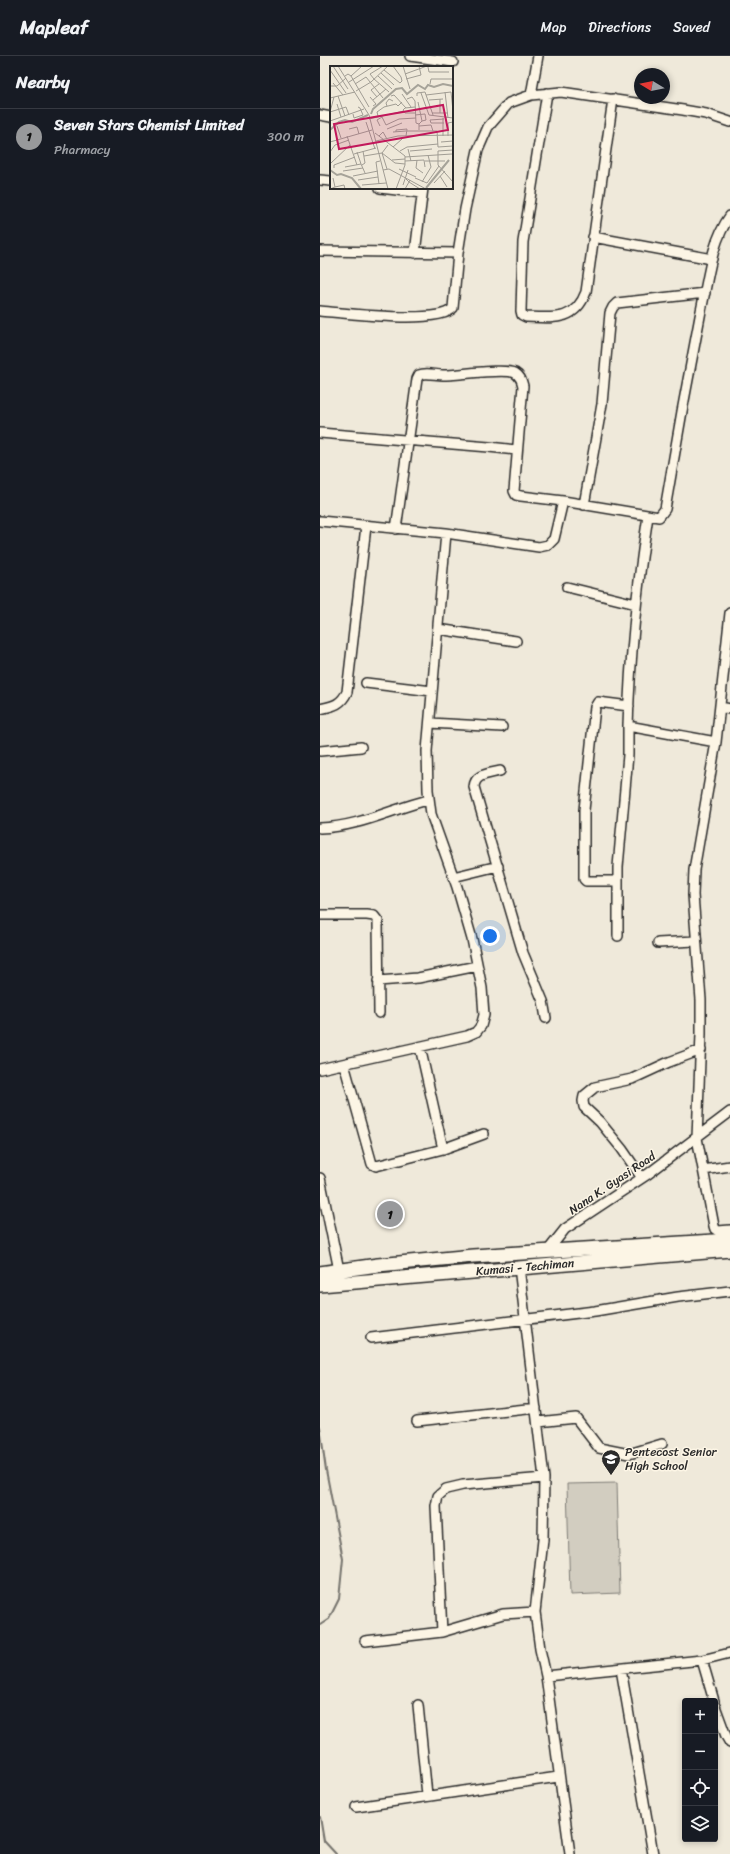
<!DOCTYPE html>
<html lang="en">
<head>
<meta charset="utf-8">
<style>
  :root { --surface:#171b24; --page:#20242c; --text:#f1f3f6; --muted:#9ea1a6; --line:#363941; --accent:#98999b }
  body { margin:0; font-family:Sriracha,sans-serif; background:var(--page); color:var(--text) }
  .controls { position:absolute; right:12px; bottom:12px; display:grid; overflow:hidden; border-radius:4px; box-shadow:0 2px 6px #0003 }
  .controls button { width:36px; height:36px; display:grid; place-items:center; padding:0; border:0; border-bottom:1px solid var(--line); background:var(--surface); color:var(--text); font:20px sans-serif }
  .compass { position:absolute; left:314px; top:12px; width:36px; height:36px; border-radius:50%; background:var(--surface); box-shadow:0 2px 6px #0003; rotate:280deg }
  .you { position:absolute; left:170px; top:880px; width:14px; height:14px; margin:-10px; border:3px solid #fff; border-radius:50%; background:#1a73e8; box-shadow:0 0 0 6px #1a73e833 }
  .badge { display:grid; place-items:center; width:26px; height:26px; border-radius:50%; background:var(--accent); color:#111; font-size:13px; font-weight:700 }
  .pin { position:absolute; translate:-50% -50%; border:2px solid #fff; box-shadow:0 1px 4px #0006 }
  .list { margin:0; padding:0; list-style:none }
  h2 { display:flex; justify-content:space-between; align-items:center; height:52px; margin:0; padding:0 16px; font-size:17px }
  h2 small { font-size:13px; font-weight:400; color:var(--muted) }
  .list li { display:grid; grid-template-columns:26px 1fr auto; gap:12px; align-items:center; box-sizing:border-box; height:56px; padding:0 16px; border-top:1px solid var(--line) }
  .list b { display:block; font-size:15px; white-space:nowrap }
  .list p { margin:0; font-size:13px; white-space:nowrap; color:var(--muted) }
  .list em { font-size:13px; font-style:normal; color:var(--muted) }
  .icon { flex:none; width:22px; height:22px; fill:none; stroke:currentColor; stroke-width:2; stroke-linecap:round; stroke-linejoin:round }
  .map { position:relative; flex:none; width:410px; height:1798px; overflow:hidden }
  header { display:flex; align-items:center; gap:24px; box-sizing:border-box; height:56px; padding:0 20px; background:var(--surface); border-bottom:1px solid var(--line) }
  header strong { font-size:19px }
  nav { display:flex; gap:22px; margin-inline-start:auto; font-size:14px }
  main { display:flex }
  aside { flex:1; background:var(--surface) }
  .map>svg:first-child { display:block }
  .green { fill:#d2cdc0; stroke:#7e7c76 }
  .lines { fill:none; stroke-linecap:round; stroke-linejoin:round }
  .stream { stroke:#75736d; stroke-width:2 }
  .minor-casing { stroke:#2b2b2b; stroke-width:12 }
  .highway-casing { stroke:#2b2b2b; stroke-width:16 }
  .minor { stroke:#fcf5e5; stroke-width:9 }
  .highway { stroke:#fcf5e5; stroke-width:13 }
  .labels { text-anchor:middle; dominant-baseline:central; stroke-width:3; stroke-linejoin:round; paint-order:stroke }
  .street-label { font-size:12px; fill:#2b2b2b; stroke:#fcf5e5 }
  .poi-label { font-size:12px; fill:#2b2b2b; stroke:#fcf5e5; text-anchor:start }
  .inset-river { fill:none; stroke:#a6a399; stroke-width:2 }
  .inset-road { fill:none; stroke:#a19d94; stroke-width:1 }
  .view { fill:#c2185b; fill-opacity:0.15; stroke:#c2185b; stroke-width:2 }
  .inset-edge { fill:none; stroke:#2b2b2b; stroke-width:2 }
</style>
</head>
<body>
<header>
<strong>Mapleaf</strong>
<nav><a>Map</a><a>Directions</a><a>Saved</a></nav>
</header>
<main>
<aside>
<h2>Nearby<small></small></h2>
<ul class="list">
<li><span class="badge">1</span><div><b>Seven Stars Chemist Limited</b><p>Pharmacy</p></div><em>300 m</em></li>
</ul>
</aside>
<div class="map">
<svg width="410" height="1798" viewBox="0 0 410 1798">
  <rect width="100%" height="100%" fill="#efe9da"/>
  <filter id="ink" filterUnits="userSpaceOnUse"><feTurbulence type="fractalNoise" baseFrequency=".025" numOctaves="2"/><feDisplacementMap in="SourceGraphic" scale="8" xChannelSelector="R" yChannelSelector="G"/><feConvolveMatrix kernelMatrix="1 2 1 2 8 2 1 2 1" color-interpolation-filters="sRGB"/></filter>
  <g filter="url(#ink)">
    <!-- green -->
    <path class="green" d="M297 1427 300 1537 250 1539 247 1428Z"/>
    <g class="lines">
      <!-- stream -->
      <path class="stream" d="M0 1371 6 1414 23 1503 19 1543 9 1563 0 1569
        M0 1761 4 1785 16 1798"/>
      <!-- minor casing -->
      <g class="minor-casing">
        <path id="minor" d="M90 0 133 6
          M227 37 203 186 201 255 202 259 206 261C233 262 255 266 266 236L293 43
          M211 39 218 0
          M0 59 11 61
          M0 124 11 125
          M60 132 102 137
          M273 181 392 203
          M0 195 138 197
          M95 197 103 132
          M0 255C24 257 119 269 133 252L138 197 145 153 158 94 168 71 189 47 211 39 241 36 363 54 386 58 410 66
          M0 377 169 391 196 394
          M264 449 282 348 290 257 293 251 297 247 385 237
          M328 460C317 530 310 599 308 670L396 686
          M0 465 126 477 219 491 228 489 234 483 243 445 339 461 345 453C356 387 368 321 381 255 388 224 391 186 410 160
          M76 473 97 323 99 319C106 316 115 319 123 319 138 319 184 312 195 317 200 320 202 325 203 330L194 435 196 439 201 440 243 445
          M247 531 316 548
          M410 557 396 686 374 814 373 839 381 944V978L377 1082 394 1170 395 1173 398 1175 410 1174
          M118 573 196 585
          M46 627 112 635
          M400 651 410 653
          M0 653C13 650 21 649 27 636L46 470
          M110 667 182 671
          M0 695 41 691
          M180 715C168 718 155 718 154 731L203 897 223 945 226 962
          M0 772C38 771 72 753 108 744
          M133 821 178 810
          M297 825H266L264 823V754L275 651 278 646 309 650
          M0 859H47L54 860 58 865 59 957
          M298 880V811L308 699V670
          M338 887 375 885
          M58 925 98 922 157 910
          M100 991 123 1093
          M24 1008 52 1108 56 1110 123 1093 164 1078
          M0 1013 147 980 156 976 161 970 164 959 162 932 152 883 137 831 111 758 108 734 107 695 126 477
          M383 1114 410 1110
          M0 1122 20 1219
          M322 1122 302 1093 280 1066 264 1051 263 1045 264 1040 275 1031 312 1023 349 1006 381 994
          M226 1197 245 1173 328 1118 410 1056
          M199 1211 224 1422 223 1484 215 1556 220 1593 226 1620 250 1798
          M51 1282 275 1255 358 1241 410 1235
          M97 1365 216 1352
          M218 1366 256 1362 279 1392 309 1398 342 1388
          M122 1576 116 1450 118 1440 126 1433 143 1429 224 1422
          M45 1585 122 1576 183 1558 215 1556
          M382 1604 394 1645
          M301 1613 333 1798
          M226 1620 382 1604 410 1597
          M98 1649 107 1739
          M395 1650 406 1680 410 1687
          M36 1751 238 1721"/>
      </g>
      <!-- highway casing -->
      <g class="highway-casing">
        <path id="highway" d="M0 1217 58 1209 153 1200 410 1184
          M0 1229 410 1194"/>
      </g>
      <!-- minor -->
      <use href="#minor" class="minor"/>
      <!-- highway -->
      <use href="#highway" class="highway"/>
    </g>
  </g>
  <!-- icons -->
  <defs>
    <g id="school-pin" transform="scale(1)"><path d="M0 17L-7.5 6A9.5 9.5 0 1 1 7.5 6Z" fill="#2b2b2b" stroke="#fcf5e5"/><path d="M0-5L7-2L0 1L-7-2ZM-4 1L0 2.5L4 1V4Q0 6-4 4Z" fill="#fff"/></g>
  </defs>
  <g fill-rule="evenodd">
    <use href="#school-pin" x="291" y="1403"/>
  </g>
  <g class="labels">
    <!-- street labels -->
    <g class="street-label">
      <text transform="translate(292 1127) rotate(-34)">Nana K. Gyasi Road</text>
      <text transform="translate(205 1211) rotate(-5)">Kumasi - Techiman</text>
    </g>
    <!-- poi labels -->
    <g class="poi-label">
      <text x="305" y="1396">Pentecost Senior<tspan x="305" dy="14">High School</tspan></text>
    </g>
  </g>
  <!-- overview -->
  <g transform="translate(10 10)">
    <rect width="123" height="123" fill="#efe9da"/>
    <path class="inset-river" d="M41 48 43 43 66 23 72 22 77 28 88 19 95 23 98 19 104 21 113 18 123 20M0 64 9 56 15 54 22 56 38 49M0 104 7 109 11 108 22 112 31 123M96 122 119 94"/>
    <path class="inset-road" d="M3 0 18 23M8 0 39 49 58 123M73 0 80 23M98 1 99 6H119M0 4 16 27M54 4 70 17 72 15 71 11 63 0M51 7 64 19M75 8 97 0M15 10 18 8 21 10 39 41M21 10 32 0M48 10 62 23M44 13 40 8 53 0M44 13 59 26M76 13 91 9 89 0M19 16 44 0M3 17 13 29M25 18 36 11 53 32M100 18 101 13H123M0 20H7L16 12M26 25 41 16 58 0M115 26 118 52M91 27 99 49 123 52M72 28 81 41M96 29 121 26 123 45M8 30 15 50M61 30 64 29 76 42M87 30V27L95 26 103 49M40 31 46 38 43 40M47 31 41 24 49 18M0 32 25 26M77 33 82 31 85 35 86 57 89 58V64M110 33V47M43 34 56 23M99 34 113 33M88 36 92 55 89 58M7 38 11 51M57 40 56 37 59 33 63 35M85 41 75 42 73 44 75 47H85M0 46 16 41 19 49M0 46 4 31M102 47H118M23 48 24 52 33 49 30 42 28 41M51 49 56 59 69 53 86 52M85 49 95 48 96 54 92 55M48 50 47 46 54 41 66 38 68 40 72 36M39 53 74 45M100 54 101 57H114M100 54 114 53M0 55 34 43M36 56 45 83M7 60 11 72M50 60 47 54 52 51M89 60 101 59 103 65M19 63 27 61 29 68M57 63 72 57M77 65H107L108 81 123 80M63 66 76 65M66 66V64L77 63 76 70M45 67 75 90V99L66 123M17 70 27 99M49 70 53 66 57 73M113 70V52M118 70V57L123 56M46 75 68 70 123 69M0 76 42 64M111 76 123 75M63 81 72 73M78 83 81 95M123 84 108 85V99L123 116M70 85 77 81 108 78M80 85 102 83M0 86 5 79 19 74M27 86 31 98M24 88 46 82M98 89 101 101M34 90 52 87 65 97 75 98M75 91 122 88M62 94 75 93M87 94 86 102 93 107M75 95 94 94 95 101M95 95H115M1 97 20 79M32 99 35 97 33 85M15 101 31 98 35 107M4 102V99L25 91M57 103 52 87 58 79M69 103 86 111M53 104 59 103 96 123M13 105 33 102M23 110 48 105M110 110 117 121M85 112 97 117 109 100M28 114 48 111M80 114 79 116 90 123M92 116 101 101M104 117 115 105M49 118 46 96 50 95M32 119 56 117M73 119 78 104M5 121 14 119 15 123M0 123 5 121 3 112M75 123 79 116 76 113"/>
    <path class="view" d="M113 39 118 64 9 83 4 58Z"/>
    <rect width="123" height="123" class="inset-edge"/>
  </g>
</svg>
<div class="controls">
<button>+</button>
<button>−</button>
<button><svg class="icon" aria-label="locate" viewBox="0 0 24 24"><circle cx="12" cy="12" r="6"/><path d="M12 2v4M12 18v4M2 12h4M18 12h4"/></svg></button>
<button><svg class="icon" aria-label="layers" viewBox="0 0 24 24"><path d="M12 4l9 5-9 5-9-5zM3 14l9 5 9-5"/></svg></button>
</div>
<svg class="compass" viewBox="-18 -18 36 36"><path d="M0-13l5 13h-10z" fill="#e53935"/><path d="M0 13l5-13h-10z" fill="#9ea1a6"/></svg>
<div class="you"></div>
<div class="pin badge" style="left:70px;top:1158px">1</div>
</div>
</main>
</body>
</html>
